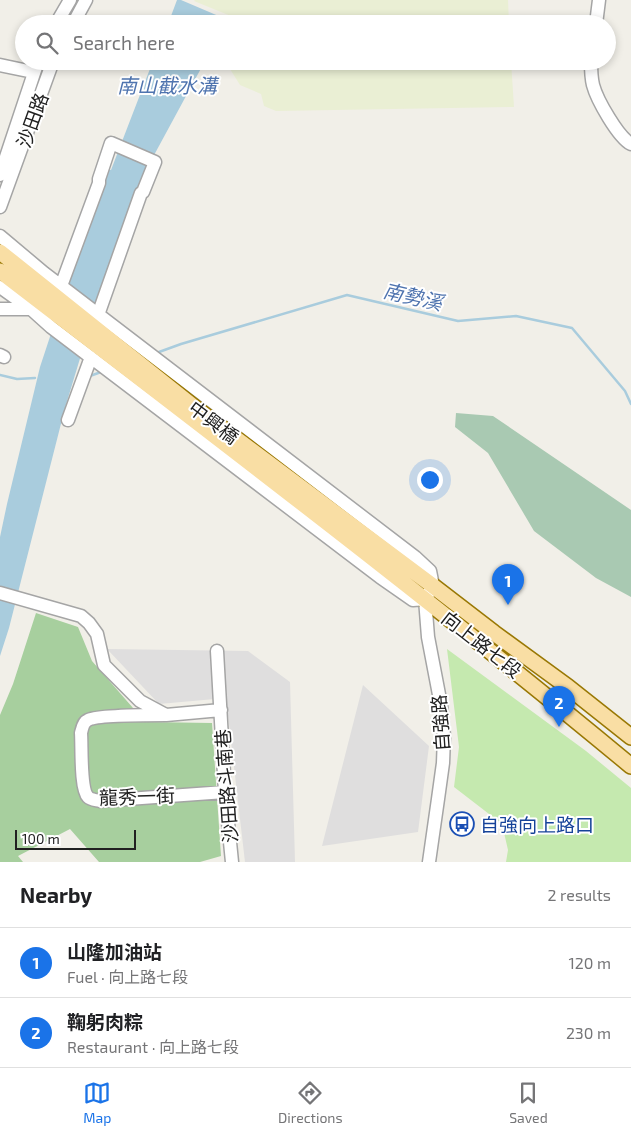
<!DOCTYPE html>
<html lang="en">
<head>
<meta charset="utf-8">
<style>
  :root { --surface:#fff; --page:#f2f2f2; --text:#202124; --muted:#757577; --line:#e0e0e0; --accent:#1a73e8 }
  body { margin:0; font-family:"Exo 2","Noto Sans TC",sans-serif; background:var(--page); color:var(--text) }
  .scale { position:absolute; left:15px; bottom:12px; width:121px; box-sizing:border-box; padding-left:5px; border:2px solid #212121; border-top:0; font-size:14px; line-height:18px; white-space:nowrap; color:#212121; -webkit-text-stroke:4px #fff; paint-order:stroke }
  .you { position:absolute; left:429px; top:479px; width:18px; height:18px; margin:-12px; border:4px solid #fff; border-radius:50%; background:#1a73e8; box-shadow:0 0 0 8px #1a73e833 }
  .badge { display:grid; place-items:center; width:32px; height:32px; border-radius:50%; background:var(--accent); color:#fff; font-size:16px; font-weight:700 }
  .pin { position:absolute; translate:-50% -41px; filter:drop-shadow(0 1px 2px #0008) }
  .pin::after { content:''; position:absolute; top:26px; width:18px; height:15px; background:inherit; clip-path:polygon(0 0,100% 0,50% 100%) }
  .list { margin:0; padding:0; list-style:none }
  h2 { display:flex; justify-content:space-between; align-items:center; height:65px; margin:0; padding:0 20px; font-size:21px }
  h2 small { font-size:16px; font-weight:400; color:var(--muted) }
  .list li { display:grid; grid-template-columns:32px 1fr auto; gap:15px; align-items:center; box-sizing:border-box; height:70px; padding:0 20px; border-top:1px solid var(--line) }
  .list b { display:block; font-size:19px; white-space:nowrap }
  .list p { margin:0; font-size:16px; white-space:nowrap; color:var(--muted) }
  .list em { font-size:16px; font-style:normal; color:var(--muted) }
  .icon { flex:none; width:28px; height:28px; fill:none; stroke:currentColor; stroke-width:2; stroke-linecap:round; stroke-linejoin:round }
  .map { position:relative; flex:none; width:631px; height:862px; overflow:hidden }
  .search { position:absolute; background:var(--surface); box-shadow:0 2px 8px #0003; left:15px; right:15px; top:15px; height:55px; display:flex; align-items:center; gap:12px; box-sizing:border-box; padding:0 18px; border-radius:28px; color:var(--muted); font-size:19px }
  .sheet { height:205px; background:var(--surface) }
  nav { display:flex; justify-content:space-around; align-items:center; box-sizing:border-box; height:70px; border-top:1px solid var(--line); background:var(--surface); font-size:14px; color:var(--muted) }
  nav a { display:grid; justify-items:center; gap:2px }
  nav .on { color:var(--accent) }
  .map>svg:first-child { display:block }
  .residential { fill:#dfdede }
  .farmland { fill:#eaefd4 }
  .grass { fill:#c5e9af }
  .forest { fill:#a7cf9e }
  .cemetery { fill:#a9c9b2 }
  .water { fill:#a9ccdd }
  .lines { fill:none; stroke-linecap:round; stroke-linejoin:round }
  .stream { stroke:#a9ccdd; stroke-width:2.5 }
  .minor-casing { stroke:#a5a5a5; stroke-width:15 }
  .major-casing { stroke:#997804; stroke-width:18 }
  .minor { stroke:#fff; stroke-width:12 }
  .major { stroke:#f9dea4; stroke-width:15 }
  .labels { text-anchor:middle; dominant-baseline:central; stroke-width:4; stroke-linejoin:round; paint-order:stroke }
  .street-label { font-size:19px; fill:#212121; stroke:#fff }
  .transit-label { font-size:19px; fill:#164399; stroke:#fff; text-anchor:start }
  .water-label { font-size:20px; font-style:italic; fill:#4f74af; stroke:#fff }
</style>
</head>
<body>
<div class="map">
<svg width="631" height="862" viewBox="0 0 631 862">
  <rect width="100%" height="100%" fill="#f1efe8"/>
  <!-- residential -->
  <path class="residential" d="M107 649 248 651 290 682 295 862H245L226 698 159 704Z
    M363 685 429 746 418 832 322 846Z"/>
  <!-- farmland -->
  <path class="farmland" d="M195 0H508L509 24H242L243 21 194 1Z
    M225 61H511L514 107 276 111 264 106 261 94 240 85Z"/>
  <!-- grass -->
  <path class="grass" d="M447 649 586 751 631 788V862H506L508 850 502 824 454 787 459 747Z"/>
  <!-- forest -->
  <path class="forest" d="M36 613 78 627 92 661 133 708 148 722 212 723 221 856 200 862H99L70 829 18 856 23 862H0V715L13 684Z"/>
  <!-- cemetery -->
  <path class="cemetery" d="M456 413 493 416 631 510V597L596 578 534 531 488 453 455 427Z"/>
  <!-- water -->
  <path class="water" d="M177 0H181L228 20 226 24H168Z
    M153 61H205L153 157 141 189H137L119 244 98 299 65 408 9 628 0 656V537L7 504 40 367 69 279 88 224 106 179 103 176 107 169 111 170Z"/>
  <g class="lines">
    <!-- stream -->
    <path class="stream" d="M159 352 181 344 347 295 458 321 516 316 572 328 625 391 631 404
      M0 375 17 379 35 378
      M90 376 101 372"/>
    <!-- minor casing -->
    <g class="minor-casing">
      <path id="minor" d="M56 24 70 0
        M73 24 86 0
        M596 24 599 0
        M591 61C591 69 591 77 593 85 597 100 618 137 631 144
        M0 65 33 72
        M0 175 38 61
        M0 207 53 61
        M0 236 44 273 415 557 430 571 433 586 425 599 428 637 441 705 444 736 443 763 438 799 429 862
        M61 286 99 183V179L111 143 155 162 143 192 141 193 98 315
        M0 287 31 309 51 327 380 577 413 600 425 599
        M0 309H30
        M0 355 4 357
        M68 420 91 357
        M0 593 81 616 89 623 97 634 104 665 140 701 166 715 221 710
        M217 651 225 792 232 862
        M166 715C153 715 96 715 88 720 83 722 82 729 81 733 82 746 80 789 88 797 91 800 96 800 100 801L225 792"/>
    </g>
    <!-- major casing -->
    <g class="major-casing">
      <path id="major" d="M0 252 199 411 433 586 494 633 568 687 631 737
        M0 271C212 434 425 595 631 766"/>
    </g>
    <!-- minor -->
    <use href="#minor" class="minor"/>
    <!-- major -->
    <use href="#major" class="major"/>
  </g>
  <!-- icons -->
  <defs>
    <g id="bus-ring" transform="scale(1.25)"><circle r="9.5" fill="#fff" stroke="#1a4fb4" stroke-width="1.5"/><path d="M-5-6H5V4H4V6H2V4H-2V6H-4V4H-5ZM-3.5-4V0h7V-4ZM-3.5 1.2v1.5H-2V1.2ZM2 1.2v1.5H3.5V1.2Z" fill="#1a4fb4"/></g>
  </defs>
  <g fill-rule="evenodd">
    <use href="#bus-ring" x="462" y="824"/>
  </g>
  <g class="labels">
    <!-- street labels -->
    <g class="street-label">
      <text transform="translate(32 120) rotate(-70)">沙田路</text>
      <text transform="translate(214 422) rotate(37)">中興橋</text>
      <text transform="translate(482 644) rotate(38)">向上路七段</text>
      <text transform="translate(440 723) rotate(-94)">自強路</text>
      <text transform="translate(226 786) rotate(-94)">沙田路斗南巷</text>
      <text transform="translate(137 796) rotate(-2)">龍秀一街</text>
    </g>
    <!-- transit labels -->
    <g class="transit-label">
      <text x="480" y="824">自強向上路口</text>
    </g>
    <!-- water labels -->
    <g class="water-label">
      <text x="167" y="85">南山截水溝</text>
      <text transform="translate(413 296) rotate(13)">南勢溪</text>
    </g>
  </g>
</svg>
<div class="scale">100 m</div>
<div class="you"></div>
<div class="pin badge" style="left:508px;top:605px">1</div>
<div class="pin badge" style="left:559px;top:727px">2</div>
<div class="search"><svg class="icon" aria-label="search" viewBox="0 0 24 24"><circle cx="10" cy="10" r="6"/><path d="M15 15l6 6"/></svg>Search here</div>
</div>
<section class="sheet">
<h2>Nearby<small>2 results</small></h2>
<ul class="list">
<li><span class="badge">1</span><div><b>山隆加油站</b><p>Fuel · 向上路七段</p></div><em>120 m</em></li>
<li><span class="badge">2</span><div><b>鞠躬肉粽</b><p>Restaurant · 向上路七段</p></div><em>230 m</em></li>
</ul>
</section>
<nav>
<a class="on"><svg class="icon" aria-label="map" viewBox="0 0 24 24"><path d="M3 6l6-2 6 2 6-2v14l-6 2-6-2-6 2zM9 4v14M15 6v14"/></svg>Map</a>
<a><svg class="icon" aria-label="directions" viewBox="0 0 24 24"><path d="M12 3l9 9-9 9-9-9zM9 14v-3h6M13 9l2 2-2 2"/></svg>Directions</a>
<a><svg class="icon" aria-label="saved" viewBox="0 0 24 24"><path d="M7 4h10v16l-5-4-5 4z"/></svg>Saved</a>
</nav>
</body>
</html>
